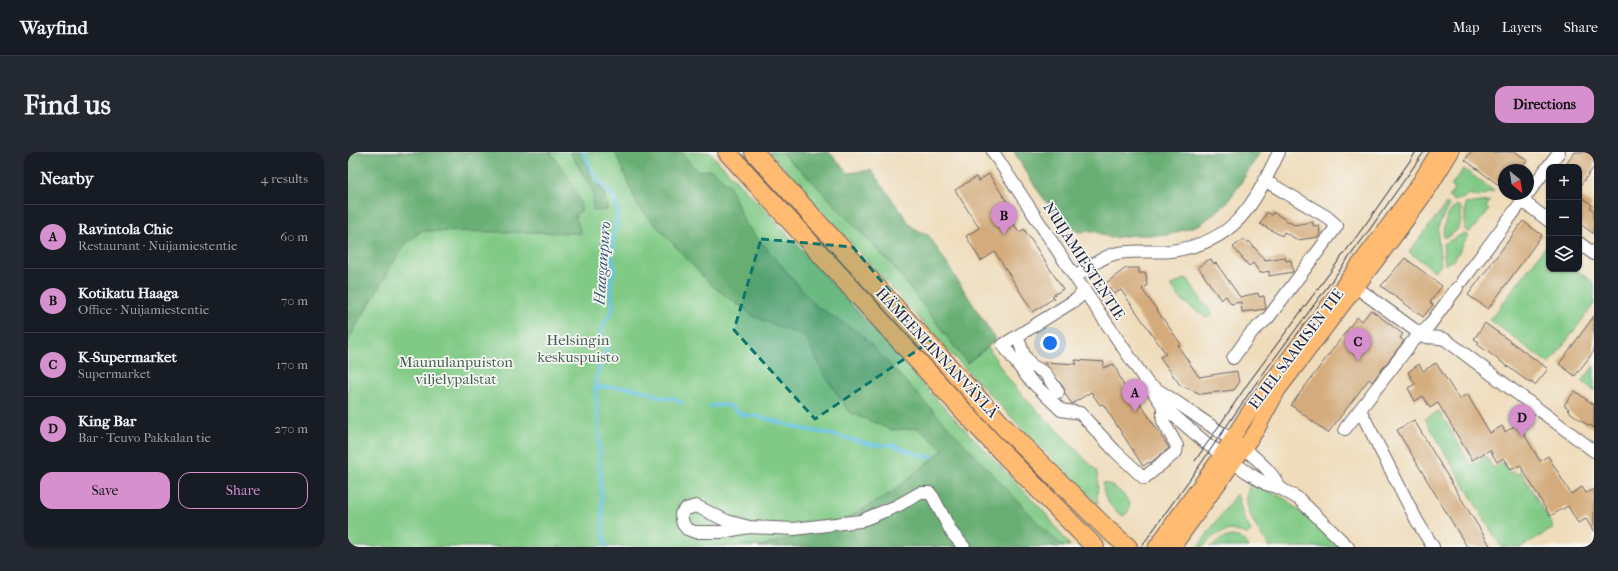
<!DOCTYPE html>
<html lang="en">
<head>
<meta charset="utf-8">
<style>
  :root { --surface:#171b24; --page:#242831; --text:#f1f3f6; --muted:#9ea1a6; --line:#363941; --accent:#d690ce }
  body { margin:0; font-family:"IM FELL French Canon",serif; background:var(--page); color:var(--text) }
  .controls { position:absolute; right:12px; top:12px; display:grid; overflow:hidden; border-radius:8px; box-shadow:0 1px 3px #0004 }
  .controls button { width:36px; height:36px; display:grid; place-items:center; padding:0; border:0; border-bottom:1px solid var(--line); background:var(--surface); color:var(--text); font:20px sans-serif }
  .compass { position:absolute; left:1150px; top:12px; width:36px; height:36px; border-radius:50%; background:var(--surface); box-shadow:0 1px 3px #0004; rotate:150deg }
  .you { position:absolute; left:702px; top:191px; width:14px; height:14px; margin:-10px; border:3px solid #fff; border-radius:50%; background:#1a73e8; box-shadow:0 0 0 6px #1a73e833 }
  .badge { display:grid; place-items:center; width:26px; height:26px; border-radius:50%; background:var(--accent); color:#111; font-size:13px; font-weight:700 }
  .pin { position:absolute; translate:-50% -33px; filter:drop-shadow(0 1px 2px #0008) }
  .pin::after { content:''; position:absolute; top:21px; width:14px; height:12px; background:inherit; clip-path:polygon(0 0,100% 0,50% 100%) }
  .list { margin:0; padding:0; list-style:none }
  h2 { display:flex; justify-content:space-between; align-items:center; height:52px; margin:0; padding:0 16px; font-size:17px }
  h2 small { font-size:13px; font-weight:400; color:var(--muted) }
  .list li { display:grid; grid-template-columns:26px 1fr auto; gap:12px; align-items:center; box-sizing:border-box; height:64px; padding:0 16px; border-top:1px solid var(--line) }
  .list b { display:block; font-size:15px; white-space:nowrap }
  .list p { margin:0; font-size:13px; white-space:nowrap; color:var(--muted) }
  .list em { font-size:13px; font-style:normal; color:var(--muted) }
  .actions { display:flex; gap:8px; padding:12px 16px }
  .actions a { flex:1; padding:9px 0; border:1px solid var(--accent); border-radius:12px; text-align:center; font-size:14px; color:var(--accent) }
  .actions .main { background:var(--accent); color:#111 }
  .icon { flex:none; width:22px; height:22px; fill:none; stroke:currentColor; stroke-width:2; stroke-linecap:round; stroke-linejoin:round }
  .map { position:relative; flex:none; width:1246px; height:395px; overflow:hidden; border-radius:12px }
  header { display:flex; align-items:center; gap:24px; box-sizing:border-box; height:56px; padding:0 20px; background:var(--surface); border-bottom:1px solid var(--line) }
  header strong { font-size:19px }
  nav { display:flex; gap:22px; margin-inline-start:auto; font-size:14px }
  .intro { display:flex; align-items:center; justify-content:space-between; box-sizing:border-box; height:96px; padding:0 24px }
  h1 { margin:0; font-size:28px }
  .button { padding:10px 18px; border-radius:12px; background:var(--accent); color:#111; font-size:14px; font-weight:700 }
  main { display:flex; gap:24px; padding:0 24px }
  aside { flex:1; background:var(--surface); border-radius:12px; box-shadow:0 1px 3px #0004 }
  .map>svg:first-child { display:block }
  .green { fill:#81ca86; stroke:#527660 }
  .forest { fill:#68ae73; stroke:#456857 }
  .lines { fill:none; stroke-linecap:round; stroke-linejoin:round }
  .stream { stroke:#69c4e6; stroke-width:3.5 }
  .building { fill:#d3ab7c }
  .minor-casing { stroke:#6a6367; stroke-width:14 }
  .major-casing { stroke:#6a6367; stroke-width:17 }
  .highway-casing { stroke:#6a6367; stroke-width:20 }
  .minor { stroke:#fff; stroke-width:12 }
  .major { stroke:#febb71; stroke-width:15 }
  .highway { stroke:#febb71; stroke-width:18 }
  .tram { stroke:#22223b; stroke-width:1 }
  .marked { fill:#0f766e; fill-opacity:0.2; stroke:#0f766e; stroke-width:3; stroke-dasharray:8 5; stroke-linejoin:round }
  .labels { text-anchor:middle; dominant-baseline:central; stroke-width:3.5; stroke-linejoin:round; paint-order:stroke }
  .street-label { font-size:15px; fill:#22223b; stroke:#f6f6f2 }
  .park-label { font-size:15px; fill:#435d55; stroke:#f6f6f2 }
  .water-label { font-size:16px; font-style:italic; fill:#3b5b77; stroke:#f6f6f2 }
</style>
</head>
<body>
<header>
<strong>Wayfind</strong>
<nav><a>Map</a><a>Layers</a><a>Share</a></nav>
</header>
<div class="intro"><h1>Find us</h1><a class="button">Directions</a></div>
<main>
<aside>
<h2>Nearby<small>4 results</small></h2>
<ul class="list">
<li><span class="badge">A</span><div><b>Ravintola Chic</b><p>Restaurant · Nuijamiestentie</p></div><em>60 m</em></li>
<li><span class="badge">B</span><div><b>Kotikatu Haaga</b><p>Office · Nuijamiestentie</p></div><em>70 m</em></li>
<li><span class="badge">C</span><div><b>K-Supermarket</b><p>Supermarket</p></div><em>170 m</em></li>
<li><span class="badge">D</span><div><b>King Bar</b><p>Bar · Teuvo Pakkalan tie</p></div><em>270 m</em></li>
</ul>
<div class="actions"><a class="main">Save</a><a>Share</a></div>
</aside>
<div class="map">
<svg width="1246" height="395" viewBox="0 0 1246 395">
  <rect width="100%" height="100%" fill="#f6f6f2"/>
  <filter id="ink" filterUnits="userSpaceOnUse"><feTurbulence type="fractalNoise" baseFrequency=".025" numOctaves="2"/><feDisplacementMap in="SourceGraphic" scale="8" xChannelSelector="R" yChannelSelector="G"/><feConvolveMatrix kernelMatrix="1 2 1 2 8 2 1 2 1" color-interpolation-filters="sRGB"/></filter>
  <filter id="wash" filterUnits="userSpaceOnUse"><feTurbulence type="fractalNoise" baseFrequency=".012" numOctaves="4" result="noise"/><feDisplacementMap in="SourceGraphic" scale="16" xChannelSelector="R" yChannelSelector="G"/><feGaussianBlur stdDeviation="0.9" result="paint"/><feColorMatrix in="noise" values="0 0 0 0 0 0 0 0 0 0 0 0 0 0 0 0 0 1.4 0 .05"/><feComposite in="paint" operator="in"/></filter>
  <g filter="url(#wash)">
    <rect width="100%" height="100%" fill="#efdcba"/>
    <!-- green -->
    <path class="green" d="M0 0H361L432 74 590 249 698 362 722 394 0 395Z
      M421 0H433L463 28 546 115 619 211 640 195 658 224 673 242 748 318C752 328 748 340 750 352L685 288 593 191Z
      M1116 17 1146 39 1129 45 1122 42 1116 46 1106 49 1101 45 1107 36 1103 33Z
      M1142 49 1138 55 1141 58 1122 80 1117 78V52Z
      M1099 51 1101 53 1091 73 1090 87 1093 112 1087 119 1061 100Z
      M1109 53 1113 56C1114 74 1112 79 1096 86 1093 75 1100 59 1109 53Z
      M1115 82 1120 83 1107 107 1097 113 1095 92Z
      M1198 94 1201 96V117H1228L1246 131V152L1201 212 1142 168Z
      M839 126 854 149 865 161 859 166 835 149 822 134Z
      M1246 214V239L1234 229Z
      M1091 259 1123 313 1138 304 1145 316 1155 310 1162 321 1166 319 1168 322 1173 320 1206 376 1173 395H1153L1077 267Z
      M903 330 939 348 991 395H922C908 376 891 353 903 330Z
      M755 331C764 330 795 354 775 364 762 355 755 347 755 331Z
      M888 342 890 345 896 366 903 379 902 381 899 382 883 378 872 381 863 386 855 395H850Z
      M883 384C892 385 897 387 900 395H862L873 387Z"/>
    <!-- forest -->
    <path class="forest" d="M0 0H202C216 18 229 36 234 58L227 63 233 81 73 79 55 95 0 188Z
      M222 0H235L245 30 255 37 260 58 245 59V39Z
      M267 0H333L349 19 364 18 381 33 388 49 396 70 468 154 513 182 697 378 716 395H410L485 374 543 341 595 298 570 276 544 278 501 260 476 222 458 186 407 165 363 133 290 54Z
      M433 0H481L500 21 523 18 564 75 581 84 648 188 619 211 546 115 463 28Z
      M666 0H912L891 34 878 52 853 72 820 83H786L762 86 746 79 730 80 711 67 688 36Z"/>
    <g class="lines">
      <!-- stream -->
      <path class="stream" d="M235 0 248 26 265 44 270 58 269 68 265 86 264 107 267 115 263 131 265 157 252 180 258 189 259 198 249 222 247 236 250 263 255 378 258 395
        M247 236C263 234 281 235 297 239 307 242 315 248 327 246L330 250 335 251
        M361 254 374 253 382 254 394 263 409 264 451 276 486 283 526 293H545L576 305 585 304"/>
    </g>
    <g id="blocks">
      <!-- building -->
      <path class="building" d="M1123 0H1168L1179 9 1172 18H1156V37L1117 8Z
        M1227 0H1246V15L1231 35V15H1216Z
        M641 22 665 59 660 63 671 80 676 77 715 137 704 144 706 146 685 160 647 100 633 109 618 84 631 76 607 38 628 25 630 29Z
        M1231 43 1244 53 1242 56 1246 59V82L1231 71Z
        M919 60 924 63 925 60 946 73 965 70V74L971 73 972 84 971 85 950 88 936 80 934 84 912 72Z
        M1175 69 1194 83 1140 157 1120 143Z
        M896 87 899 91 901 89 917 108 937 105 938 109 943 108 945 120 921 124V119L912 121 905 111 901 114 885 95Z
        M1057 106 1094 134 1082 150 1085 153 1075 165 1033 134Z
        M862 107 866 112 868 111 892 145 910 141 911 145 916 144 918 157 894 160 893 150 883 152 878 144 873 148 850 115Z
        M778 116H791V121H798L799 134 794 137 833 192 830 194 851 225 889 219 891 231 886 238 853 242 832 233 812 205 818 202 773 138 766 142 758 131Z
        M1023 158 1055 182 1052 186 1056 189 1024 230 1021 227 980 281 943 253 1009 165 1014 169Z
        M1246 164V199L1227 224 1211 212Z
        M1137 171 1200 217 1187 233 1183 230 1182 231 1129 192 1131 190 1126 187Z
        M727 208 756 210 755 216 766 212 777 237 781 234 821 296 802 311 801 310 795 314 755 252 752 253 743 240 724 252 717 242 716 236 696 210 729 212Z
        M1088 211 1111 247 1119 242 1142 281 1154 274 1157 280 1170 272 1192 309 1200 304 1223 342 1234 335 1238 341 1246 337V380L1238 367 1230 371 1220 354 1202 364 1172 313 1163 318 1156 306 1149 310 1142 298 1124 308 1090 251 1082 256 1075 244 1067 249 1060 236 1067 232 1060 220 1071 212 1075 219Z
        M1227 239 1246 253V276L1242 273 1241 274 1219 258 1221 257 1216 253Z
        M1066 268 1106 335 1143 395H1119L1049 278Z"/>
    </g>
  </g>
  <g filter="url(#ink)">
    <use href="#blocks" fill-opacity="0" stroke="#6a6367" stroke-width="1"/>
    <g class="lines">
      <!-- minor casing -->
      <g class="minor-casing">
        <path id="minor" d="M645 0 727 125 815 254 859 292 899 320 918 332 932 336 951 347 1000 395
          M1175 49 1201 69
          M1231 91 1246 102
          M727 125C738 118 753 105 766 102 784 97 804 101 823 99 888 90 905 54 931 0
          M1115 128 1211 0
          M1001 130 1075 184C1082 187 1090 184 1098 188L1246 299
          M736 139 729 147 655 193 680 226 713 258 732 261 767 299 796 326 828 300 829 294 815 269V254
          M669 184 676 203 683 213 697 221 710 240
          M885 206 903 181 920 166 989 74 979 65 916 28
          M803 234C824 246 842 260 862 273 887 291 918 308 932 336
          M1012 258 1069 369 1085 395
          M997 277 1064 190 1080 175 1109 136
          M401 375 379 369 348 354 338 357 333 362 335 372 339 377 347 380H373L401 375 446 377 512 369 549 354 572 341H582L585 345 604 381 616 395"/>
      </g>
      <!-- major casing -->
      <g class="major-casing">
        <path id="major" d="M808 395 869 310 903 257 1040 74 1072 30 1090 0
          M825 395 908 279 930 238 1049 81 1081 36 1103 0"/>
      </g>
      <!-- highway casing -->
      <g class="highway-casing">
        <path id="highway" d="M379 0 642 288 747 395
          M406 0 656 275 759 377 780 395"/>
      </g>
      <!-- minor -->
      <use href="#minor" class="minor"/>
      <!-- major -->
      <use href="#major" class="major"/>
      <!-- highway -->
      <use href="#highway" class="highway"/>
      <!-- tram -->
      <path class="tram" d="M847 309 901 230 1017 73 1068 0
        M793 395 854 310 906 234 1022 77 1076 0"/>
    </g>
  </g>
  <!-- marked area -->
  <path class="marked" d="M413 87 505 95 583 189 467 267 386 178Z"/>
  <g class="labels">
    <!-- street labels -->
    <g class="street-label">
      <text transform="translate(736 109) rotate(57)">NUIJAMIESTENTIE</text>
      <text transform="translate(948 197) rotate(-53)">ELIEL SAARISEN TIE</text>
      <text transform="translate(589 201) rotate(47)">HÄMEENLINNANVÄYLÄ</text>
    </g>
    <!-- park labels -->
    <g class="park-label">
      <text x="230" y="188">Helsingin<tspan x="230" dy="17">keskuspuisto</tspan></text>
      <text x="108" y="210">Maunulanpuiston<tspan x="108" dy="17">viljelypalstat</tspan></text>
    </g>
    <!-- water labels -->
    <g class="water-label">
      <text transform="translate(254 111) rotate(-86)">Haaganpuro</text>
    </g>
  </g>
</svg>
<div class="controls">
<button>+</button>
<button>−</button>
<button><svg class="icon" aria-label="layers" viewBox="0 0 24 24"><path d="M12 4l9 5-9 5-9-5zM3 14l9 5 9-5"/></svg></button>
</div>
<svg class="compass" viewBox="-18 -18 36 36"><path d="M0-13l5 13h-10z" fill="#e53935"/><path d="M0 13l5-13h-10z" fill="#9ea1a6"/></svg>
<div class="you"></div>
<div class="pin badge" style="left:787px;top:260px">A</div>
<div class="pin badge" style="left:656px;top:83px">B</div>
<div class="pin badge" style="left:1010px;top:209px">C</div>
<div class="pin badge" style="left:1174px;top:285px">D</div>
</div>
</main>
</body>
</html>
